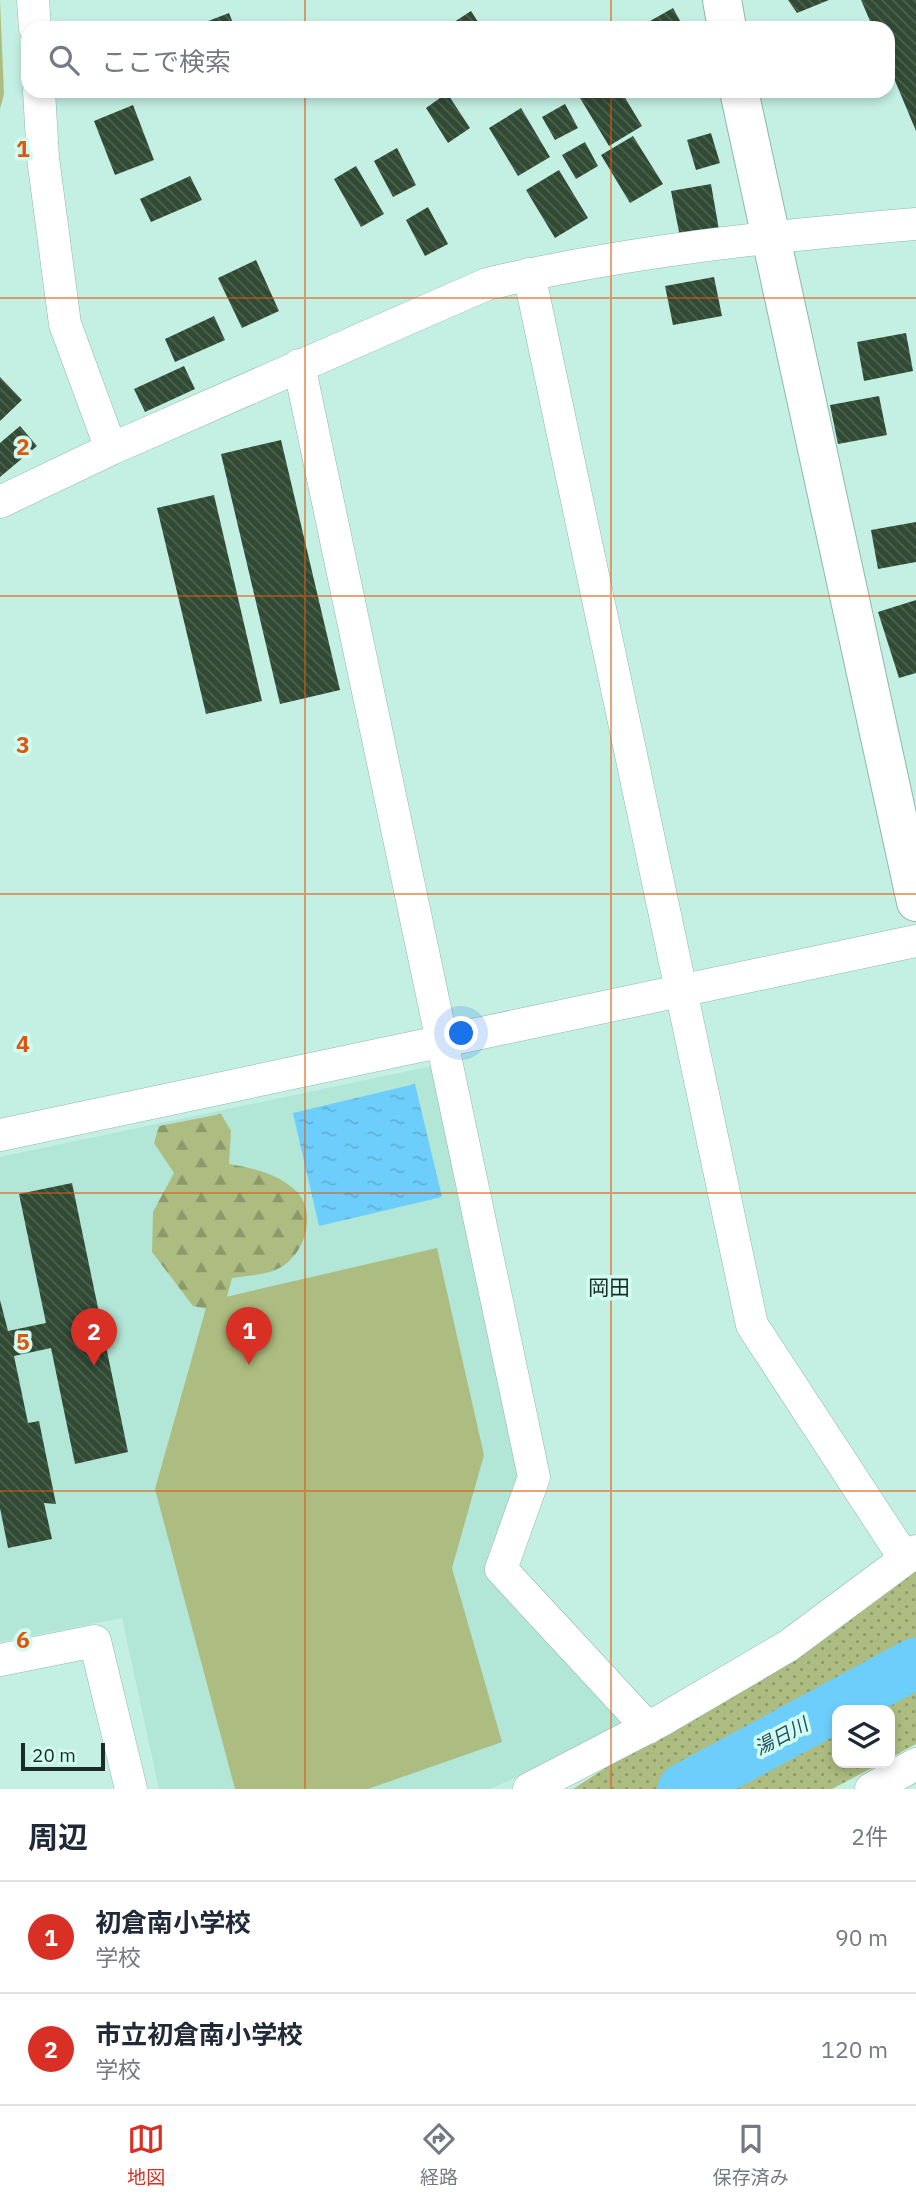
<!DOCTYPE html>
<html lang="ja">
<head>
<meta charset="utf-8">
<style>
  :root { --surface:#fff; --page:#f6f6f7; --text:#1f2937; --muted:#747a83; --line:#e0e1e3; --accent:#d93025 }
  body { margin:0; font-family:"IBM Plex Sans","Noto Sans JP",sans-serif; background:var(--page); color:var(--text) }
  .controls { position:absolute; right:21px; bottom:21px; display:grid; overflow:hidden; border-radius:14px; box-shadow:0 4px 10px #0003 }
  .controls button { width:63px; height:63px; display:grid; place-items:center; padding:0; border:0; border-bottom:2px solid var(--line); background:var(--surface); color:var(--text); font:35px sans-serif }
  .scale { position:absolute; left:21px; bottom:18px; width:84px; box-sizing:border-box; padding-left:7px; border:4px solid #1b2c27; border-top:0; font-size:19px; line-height:24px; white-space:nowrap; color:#1b2c27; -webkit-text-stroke:5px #d1fdf0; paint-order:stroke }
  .you { position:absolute; left:462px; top:1034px; width:24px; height:24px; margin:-18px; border:5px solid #fff; border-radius:50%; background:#1a73e8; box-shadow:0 0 0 10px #1a73e833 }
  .badge { display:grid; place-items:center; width:46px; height:46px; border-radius:50%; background:var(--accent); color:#fff; font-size:23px; font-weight:700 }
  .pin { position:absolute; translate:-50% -58px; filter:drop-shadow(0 2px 4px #0008) }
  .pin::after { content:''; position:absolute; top:37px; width:24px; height:21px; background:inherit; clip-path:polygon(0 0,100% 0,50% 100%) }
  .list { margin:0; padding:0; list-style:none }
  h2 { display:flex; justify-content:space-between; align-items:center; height:91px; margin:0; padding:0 28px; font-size:30px }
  h2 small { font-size:23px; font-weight:400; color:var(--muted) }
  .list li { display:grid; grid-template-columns:46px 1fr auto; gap:21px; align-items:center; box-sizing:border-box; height:112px; padding:0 28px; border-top:2px solid var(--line) }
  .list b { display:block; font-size:26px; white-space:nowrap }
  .list p { margin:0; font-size:23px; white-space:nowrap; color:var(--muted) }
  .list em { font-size:23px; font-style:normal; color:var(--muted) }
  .icon { flex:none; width:38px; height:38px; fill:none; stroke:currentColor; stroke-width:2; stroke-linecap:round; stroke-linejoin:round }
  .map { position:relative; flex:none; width:916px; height:1789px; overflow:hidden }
  .search { position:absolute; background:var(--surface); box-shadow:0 4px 10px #0003; left:21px; right:21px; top:21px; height:77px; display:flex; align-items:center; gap:18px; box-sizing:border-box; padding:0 24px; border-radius:21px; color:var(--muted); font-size:26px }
  .sheet { height:315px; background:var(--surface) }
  nav { display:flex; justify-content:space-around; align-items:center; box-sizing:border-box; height:98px; border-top:2px solid var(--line); background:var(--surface); font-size:19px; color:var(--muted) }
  nav a { display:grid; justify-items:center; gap:4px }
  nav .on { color:var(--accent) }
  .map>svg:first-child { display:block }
  .built { fill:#b2e6d7 }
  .grass { fill:url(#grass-dots) }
  .forest { fill:url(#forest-firs) }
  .garden { fill:#adbd81 }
  .water { fill:url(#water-ripples) }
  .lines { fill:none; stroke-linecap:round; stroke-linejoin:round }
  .river { stroke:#6dcefb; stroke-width:51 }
  .building { fill:url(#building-back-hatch) }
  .minor-casing { stroke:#8eb8ac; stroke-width:33 }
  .tertiary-casing { stroke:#8eb8ac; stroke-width:40 }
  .minor { stroke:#fff; stroke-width:32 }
  .tertiary { stroke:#fff; stroke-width:38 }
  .grid { fill:none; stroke:#de570d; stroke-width:2; stroke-opacity:0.55 }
  .labels { text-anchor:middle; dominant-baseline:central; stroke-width:7; stroke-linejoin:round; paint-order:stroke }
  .water-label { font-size:19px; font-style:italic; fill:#254e62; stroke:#d1fdf0 }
  .quarter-label { font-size:21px; fill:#1b2c27; stroke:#d1fdf0 }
  .grid-label { font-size:23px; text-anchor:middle; font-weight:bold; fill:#de570d; stroke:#d1fdf0; stroke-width:7; stroke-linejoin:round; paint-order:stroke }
</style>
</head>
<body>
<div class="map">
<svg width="916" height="1789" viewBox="0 0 916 1789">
  <defs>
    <pattern id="grass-dots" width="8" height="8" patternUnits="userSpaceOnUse" patternTransform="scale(1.75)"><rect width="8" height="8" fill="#adbd81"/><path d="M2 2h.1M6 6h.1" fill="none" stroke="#8c9a6a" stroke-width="1.8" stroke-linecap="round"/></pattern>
    <pattern id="forest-firs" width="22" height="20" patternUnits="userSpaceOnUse" patternTransform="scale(1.75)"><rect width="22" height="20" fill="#adbd81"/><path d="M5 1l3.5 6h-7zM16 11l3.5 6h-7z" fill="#8c9a6a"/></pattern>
    <pattern id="water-ripples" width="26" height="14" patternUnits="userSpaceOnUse" patternTransform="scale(1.75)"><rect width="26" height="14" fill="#6dcefb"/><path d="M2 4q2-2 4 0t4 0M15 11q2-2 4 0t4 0" fill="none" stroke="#5eb1d7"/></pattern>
    <pattern id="building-back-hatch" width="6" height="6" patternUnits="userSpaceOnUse" patternTransform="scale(1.75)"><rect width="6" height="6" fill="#314a34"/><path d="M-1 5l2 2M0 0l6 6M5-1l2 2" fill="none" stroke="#4d6250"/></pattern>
  </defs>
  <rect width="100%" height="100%" fill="#c4f0e3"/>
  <!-- built -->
  <path class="built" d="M437 1065 523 1488 485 1570 629 1728 490 1789H159L122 1618 0 1642V1157Z"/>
  <!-- grass -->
  <path class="grass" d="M916 1567V1744L890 1758V1710H837V1763H881L832 1789H573Z"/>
  <!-- forest -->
  <path class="forest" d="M0 0 4 94 0 109Z
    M221 1114 231 1131 229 1164C252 1168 276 1173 294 1189 320 1212 304 1259 275 1270 262 1275 245 1276 232 1278L223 1312 193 1306 152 1252 153 1212 174 1173 154 1143 159 1126Z"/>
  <!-- garden -->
  <path class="garden" d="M437 1248 484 1455 452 1568 502 1742 368 1789H235L155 1489 208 1301Z"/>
  <!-- water -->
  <path class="water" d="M415 1084 442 1197 319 1226 293 1113Z"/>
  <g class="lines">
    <!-- river -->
    <path class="river" d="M683 1789 916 1663"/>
  </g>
  <!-- building -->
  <path class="building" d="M788 0H829L797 13Z
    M861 0H916V131L888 64V28H873Z
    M673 8 684 28H654L650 21Z
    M471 11 482 28H445Z
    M229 13 235 28H190Z
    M591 91H621L642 126 609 146 580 98Z
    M447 93 470 128 448 143 426 108Z
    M565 104 578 128 555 140 542 117Z
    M133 105 154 160 115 175 94 121Z
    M521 108 550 157 518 176 489 128Z
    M711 133 720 163 696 170 687 140Z
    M633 136 663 184 630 203 601 155Z
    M585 142 598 166 576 179 562 155Z
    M397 148 416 185 393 197 374 161Z
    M356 166 384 214 361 227 334 179Z
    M559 170 588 218 555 238 526 190Z
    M190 176 202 200 151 222 140 199Z
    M711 184 719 230 680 237 671 191Z
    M428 207 448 244 425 256 406 220Z
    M256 260 279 311 242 328 218 278Z
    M714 277 722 316 673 325 665 286Z
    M214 316 225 340 175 362 165 339Z
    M906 333 913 371 864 381 857 342Z
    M184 366 195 389 145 412 134 389Z
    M0 377 22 400 0 421Z
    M879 396 887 435 838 444 830 405Z
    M20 426 37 446 0 477V443Z
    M281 440 340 690 280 704 221 454Z
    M214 495 262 701 206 714 157 508Z
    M916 522V562L878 569 871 530Z
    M916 600V673L899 678 878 612Z
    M72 1183 128 1452 75 1464 51 1348 14 1356 28 1423 39 1421 56 1504 44 1503 52 1539 8 1548 0 1508V1300L8 1331 46 1323 19 1194Z"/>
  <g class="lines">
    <!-- minor casing -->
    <g class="minor-casing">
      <path id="minor" d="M33 0 35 28
        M39 91 43 158 65 324 111 449
        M529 274 752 1325 905 1559
        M299 365 534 1477 501 1569 648 1728
        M0 502 111 449 487 284C627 251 772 236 916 224
        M0 1135 916 941
        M0 1660 95 1641 131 1789
        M529 1789 662 1720 788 1646 916 1551
        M871 1789 916 1764"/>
    </g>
    <!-- tertiary casing -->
    <g class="tertiary-casing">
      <path id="tertiary" d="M722 0 727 28
        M739 91 916 902"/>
    </g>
    <!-- minor -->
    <use href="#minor" class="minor"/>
    <!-- tertiary -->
    <use href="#tertiary" class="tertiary"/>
  </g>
  <!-- grid -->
  <path class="grid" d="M305 0V28M611 0V28M305 91V1789M611 91V1789M0 298H916M0 596H916M0 894H916M0 1193H916M0 1491H916"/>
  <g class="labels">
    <!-- water labels -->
    <g class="water-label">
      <text transform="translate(781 1736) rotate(-28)">湯日川</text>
    </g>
    <!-- quarter labels -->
    <g class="quarter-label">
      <text x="609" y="1287">岡田</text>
    </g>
  </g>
  <g class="grid-label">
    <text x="23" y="157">1</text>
    <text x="23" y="455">2</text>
    <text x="23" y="753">3</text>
    <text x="23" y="1052">4</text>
    <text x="23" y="1350">5</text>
    <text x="23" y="1648">6</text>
  </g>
</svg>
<div class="controls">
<button><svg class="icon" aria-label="layers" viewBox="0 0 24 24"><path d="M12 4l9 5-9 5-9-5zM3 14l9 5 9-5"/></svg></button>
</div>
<div class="scale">20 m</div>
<div class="you"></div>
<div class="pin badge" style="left:249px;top:1365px">1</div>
<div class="pin badge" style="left:94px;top:1366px">2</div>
<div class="search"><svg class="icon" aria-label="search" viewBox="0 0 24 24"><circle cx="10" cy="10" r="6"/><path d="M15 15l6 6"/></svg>ここで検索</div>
</div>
<section class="sheet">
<h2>周辺<small>2件</small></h2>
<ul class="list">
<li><span class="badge">1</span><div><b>初倉南小学校</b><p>学校</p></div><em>90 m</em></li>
<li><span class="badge">2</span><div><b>市立初倉南小学校</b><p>学校</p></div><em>120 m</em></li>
</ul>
</section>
<nav>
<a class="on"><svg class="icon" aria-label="map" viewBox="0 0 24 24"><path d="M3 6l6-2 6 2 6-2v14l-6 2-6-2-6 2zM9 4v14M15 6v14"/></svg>地図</a>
<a><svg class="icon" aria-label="directions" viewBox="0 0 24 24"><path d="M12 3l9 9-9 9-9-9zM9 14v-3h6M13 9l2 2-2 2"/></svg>経路</a>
<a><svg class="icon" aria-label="saved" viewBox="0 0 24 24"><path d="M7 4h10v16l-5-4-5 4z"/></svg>保存済み</a>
</nav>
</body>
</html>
